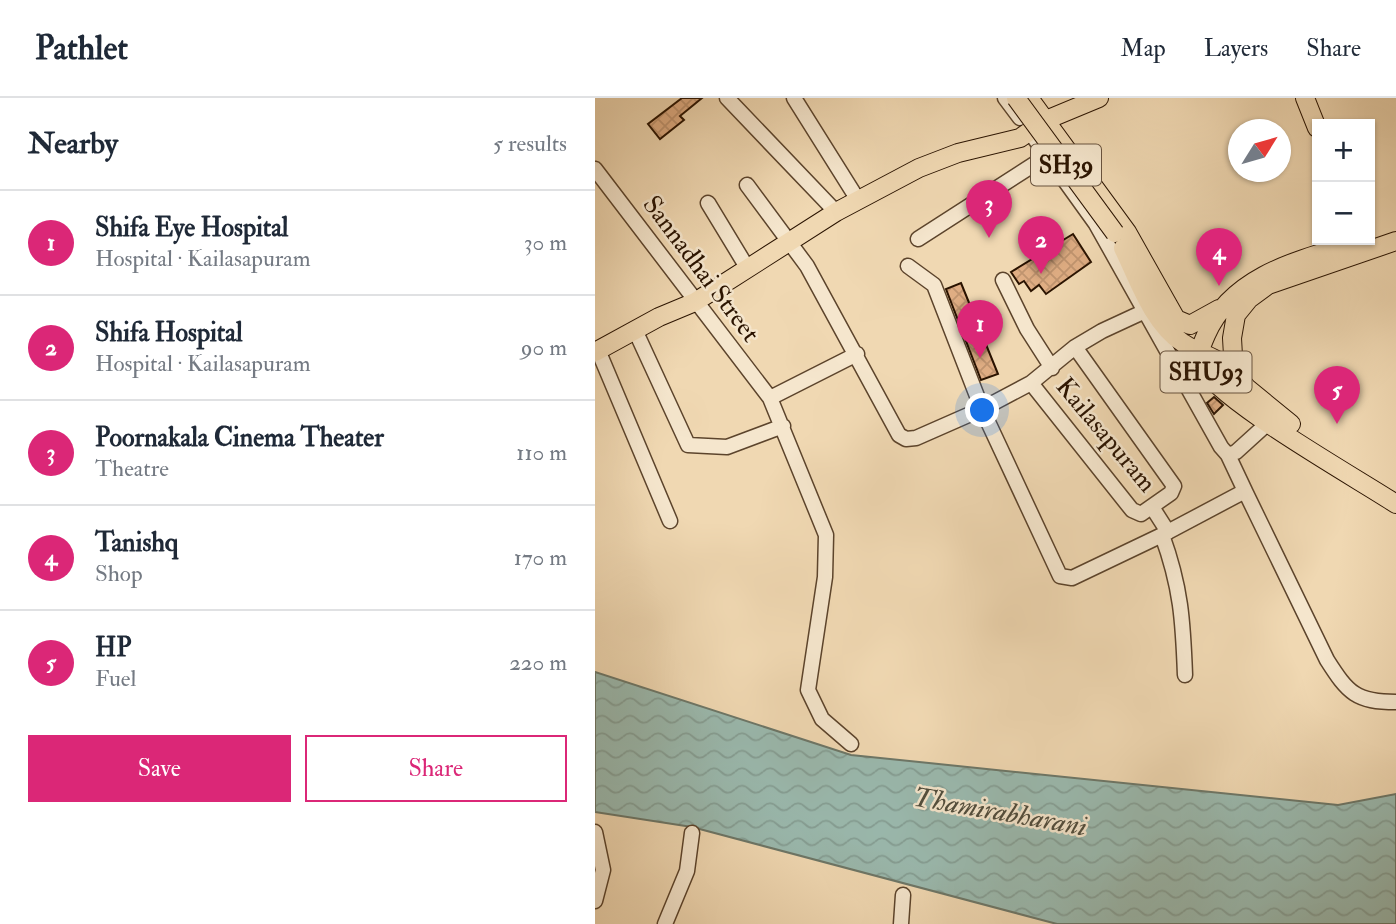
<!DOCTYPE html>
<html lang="en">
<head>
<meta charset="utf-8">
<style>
  :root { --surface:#fff; --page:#f2f2f3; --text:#1f2937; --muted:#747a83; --line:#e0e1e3; --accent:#db2777 }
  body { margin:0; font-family:"IM FELL Double Pica",serif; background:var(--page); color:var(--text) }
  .controls { position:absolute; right:21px; top:21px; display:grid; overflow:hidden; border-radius:0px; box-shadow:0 2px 5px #0004 }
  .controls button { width:63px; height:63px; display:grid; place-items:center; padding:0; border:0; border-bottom:2px solid var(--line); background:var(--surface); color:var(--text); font:35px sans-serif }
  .compass { position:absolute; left:633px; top:21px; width:63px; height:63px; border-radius:50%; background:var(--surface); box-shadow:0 2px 5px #0004; rotate:53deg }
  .you { position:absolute; left:388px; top:313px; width:24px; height:24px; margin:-18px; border:5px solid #fff; border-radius:50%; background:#1a73e8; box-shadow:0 0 0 10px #1a73e833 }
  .badge { display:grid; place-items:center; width:46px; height:46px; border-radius:50%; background:var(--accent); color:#fff; font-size:23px; font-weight:700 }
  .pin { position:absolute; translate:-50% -58px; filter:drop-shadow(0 2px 4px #0008) }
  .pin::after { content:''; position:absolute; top:37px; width:24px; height:21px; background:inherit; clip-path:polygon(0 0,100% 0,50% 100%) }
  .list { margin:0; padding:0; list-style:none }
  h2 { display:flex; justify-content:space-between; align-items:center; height:91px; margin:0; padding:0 28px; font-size:30px }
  h2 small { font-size:23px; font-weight:400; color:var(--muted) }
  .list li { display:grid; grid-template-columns:46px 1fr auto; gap:21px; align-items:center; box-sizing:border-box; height:105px; padding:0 28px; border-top:2px solid var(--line) }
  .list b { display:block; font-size:26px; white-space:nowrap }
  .list p { margin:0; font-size:23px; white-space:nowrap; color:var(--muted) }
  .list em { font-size:23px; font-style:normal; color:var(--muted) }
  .actions { display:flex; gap:14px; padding:21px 28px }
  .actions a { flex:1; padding:16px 0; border:2px solid var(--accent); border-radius:0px; text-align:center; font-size:24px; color:var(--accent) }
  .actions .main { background:var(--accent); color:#fff }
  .map { position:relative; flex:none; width:801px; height:826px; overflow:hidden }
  header { display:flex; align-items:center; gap:42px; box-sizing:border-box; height:98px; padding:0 35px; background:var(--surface); border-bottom:2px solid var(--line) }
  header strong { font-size:33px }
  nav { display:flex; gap:38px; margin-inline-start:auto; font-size:24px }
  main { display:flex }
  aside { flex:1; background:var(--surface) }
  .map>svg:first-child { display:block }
  .water { fill:url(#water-waves); stroke:#6d7768; stroke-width:2 }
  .building { fill:url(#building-cross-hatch); stroke:#2a1300; stroke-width:2 }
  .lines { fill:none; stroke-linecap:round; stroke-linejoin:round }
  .minor-casing { stroke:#5c442c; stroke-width:17 }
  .major-casing { stroke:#2a1300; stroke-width:20 }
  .minor { stroke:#f5e6cd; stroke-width:14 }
  .major { stroke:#f0d8b2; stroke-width:18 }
  .major-bridge-casing { stroke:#2a1300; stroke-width:20; stroke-linecap:butt }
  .major-bridge { stroke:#f0d8b2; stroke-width:18 }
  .labels { text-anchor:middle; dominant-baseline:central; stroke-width:5; stroke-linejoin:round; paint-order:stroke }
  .shield { fill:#f5e6cd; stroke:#67523e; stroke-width:2 }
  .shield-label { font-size:24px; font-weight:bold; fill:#2a1300 }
  .street-label { font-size:26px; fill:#2a1300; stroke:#f5e6cd }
  .water-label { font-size:28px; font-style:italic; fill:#514d3d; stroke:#f5e6cd }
</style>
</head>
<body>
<header>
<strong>Pathlet</strong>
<nav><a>Map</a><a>Layers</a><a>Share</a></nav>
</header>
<main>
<aside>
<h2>Nearby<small>5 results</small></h2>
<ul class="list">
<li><span class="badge">1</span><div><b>Shifa Eye Hospital</b><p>Hospital · Kailasapuram</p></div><em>30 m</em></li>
<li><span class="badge">2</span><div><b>Shifa Hospital</b><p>Hospital · Kailasapuram</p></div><em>90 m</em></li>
<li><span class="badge">3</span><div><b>Poornakala Cinema Theater</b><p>Theatre</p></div><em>110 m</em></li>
<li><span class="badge">4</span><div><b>Tanishq</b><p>Shop</p></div><em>170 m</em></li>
<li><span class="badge">5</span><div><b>HP</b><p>Fuel</p></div><em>220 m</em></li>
</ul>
<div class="actions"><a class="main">Save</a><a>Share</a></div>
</aside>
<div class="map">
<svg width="801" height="826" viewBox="0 0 801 826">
  <defs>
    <pattern id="water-waves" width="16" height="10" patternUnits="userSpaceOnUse" patternTransform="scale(1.75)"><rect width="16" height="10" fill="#9ab9ae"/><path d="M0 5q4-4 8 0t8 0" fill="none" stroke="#859e94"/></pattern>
    <pattern id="building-cross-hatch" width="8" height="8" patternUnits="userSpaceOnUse" patternTransform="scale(1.75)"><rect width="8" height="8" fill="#dfad83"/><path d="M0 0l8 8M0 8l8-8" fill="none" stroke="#c0946f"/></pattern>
  </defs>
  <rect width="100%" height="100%" fill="#f0d8b2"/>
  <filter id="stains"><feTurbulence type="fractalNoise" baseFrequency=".00286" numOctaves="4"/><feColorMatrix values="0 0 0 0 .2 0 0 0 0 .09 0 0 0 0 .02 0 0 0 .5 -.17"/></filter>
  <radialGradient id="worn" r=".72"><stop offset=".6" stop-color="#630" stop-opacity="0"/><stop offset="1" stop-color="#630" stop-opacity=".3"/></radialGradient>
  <!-- water -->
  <path class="water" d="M0 574 256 657 743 707 801 696V826H462L97 729 0 714Z"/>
  <!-- building -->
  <path class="building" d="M87 0H107L85 18 89 22 65 41 53 26Z
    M478 136 496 164 451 196 444 187 436 193 429 183 424 186 416 174Z
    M366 185 403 276 386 282 351 191Z
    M619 299 628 307 619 316 612 305Z"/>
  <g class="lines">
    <!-- minor casing -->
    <g class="minor-casing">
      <path id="minor" d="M132 0 241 114
        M199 0 263 102
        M410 0 425 20
        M437 37 501 126 626 349 633 357 641 354 673 325
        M0 71 175 300
        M152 87 212 168 304 337 311 341 321 340 387 311 339 187 313 168
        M113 105 153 171
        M323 141 452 58
        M408 182 432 231 457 270
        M548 214 507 233 480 249 436 285 387 311 465 478 477 480 567 437C586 489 588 523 590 577
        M40 232 93 347 132 349 188 328
        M3 252 75 423
        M436 285 537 412 546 416 576 395 579 388 480 249
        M633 357 650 393
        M557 409 573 434
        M567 437 650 393 732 562C753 595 761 604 801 604
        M256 646 227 621 213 592 230 479 231 437 175 300 262 256
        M0 734 8 772 0 803
        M70 826 92 773 97 735
        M306 826 308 797"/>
    </g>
    <!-- major casing -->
    <g class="major-casing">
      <path id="major" d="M434 0 532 134 581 221 595 227 624 211
        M710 0 722 30
        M770 142C712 160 638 174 611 237 607 246 602 257 606 267 619 300 765 382 801 406
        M528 150C543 181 558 226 588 245 607 258 619 256 639 275
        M0 254 64 219 100 204 241 114 324 70 363 55 425 40 451 22 504 0
        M696 326 652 290 639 275 637 240 641 217 654 201 673 187 801 143"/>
    </g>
    <!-- minor -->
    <use href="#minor" class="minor"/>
    <!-- major -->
    <use href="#major" class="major"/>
    <!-- major-bridge casing -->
    <g class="major-bridge-casing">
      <path id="major-bridge" d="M421 0 520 135"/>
    </g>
    <!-- major-bridge -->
    <use href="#major-bridge" class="major-bridge"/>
  </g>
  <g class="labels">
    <!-- shield labels -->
    <g class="shield">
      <rect x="436" y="46.5" width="70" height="41" rx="5"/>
      <rect x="565.5" y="253.5" width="91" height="41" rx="5"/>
    </g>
    <g class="shield-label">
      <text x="471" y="67">SH39</text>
      <text x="611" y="274">SHU93</text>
    </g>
    <!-- street labels -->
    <g class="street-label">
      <text transform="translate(106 171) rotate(53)">Sannadhai Street</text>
      <text transform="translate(511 337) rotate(50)">Kailasapuram</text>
    </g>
    <!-- water labels -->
    <g class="water-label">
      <text transform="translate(405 714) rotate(10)">Thamirabharani</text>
    </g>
  </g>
  <rect width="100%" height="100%" filter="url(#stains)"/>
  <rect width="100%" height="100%" fill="url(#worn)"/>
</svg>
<div class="controls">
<button>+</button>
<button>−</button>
</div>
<svg class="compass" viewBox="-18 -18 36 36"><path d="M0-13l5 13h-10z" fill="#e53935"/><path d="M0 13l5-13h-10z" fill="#747a83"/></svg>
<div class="you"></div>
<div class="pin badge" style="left:385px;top:260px">1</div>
<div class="pin badge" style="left:446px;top:176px">2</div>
<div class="pin badge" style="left:394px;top:140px">3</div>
<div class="pin badge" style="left:624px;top:188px">4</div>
<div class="pin badge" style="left:742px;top:326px">5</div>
</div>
</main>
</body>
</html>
